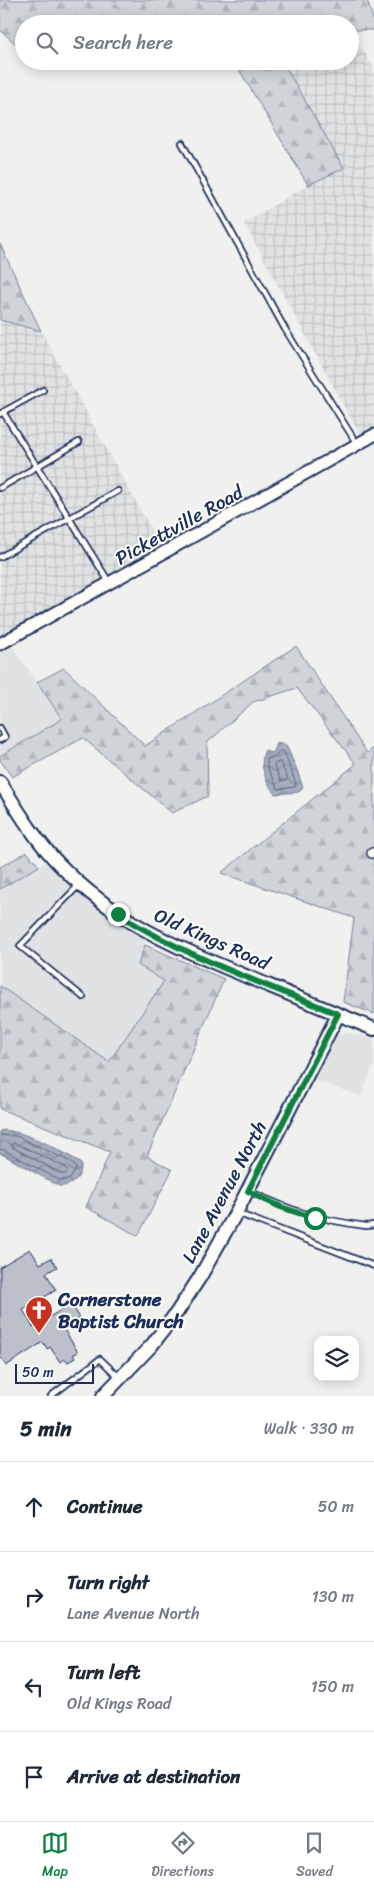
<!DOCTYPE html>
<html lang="en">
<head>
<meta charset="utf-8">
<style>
  :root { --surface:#fff; --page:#f2f2f3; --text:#1f2937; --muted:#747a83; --line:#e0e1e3; --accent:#0b8043 }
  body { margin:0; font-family:Sriracha,sans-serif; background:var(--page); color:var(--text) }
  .controls { position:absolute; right:15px; bottom:15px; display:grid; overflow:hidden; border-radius:10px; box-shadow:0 2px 12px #0003 }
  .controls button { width:45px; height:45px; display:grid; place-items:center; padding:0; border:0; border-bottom:1px solid var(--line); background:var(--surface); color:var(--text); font:25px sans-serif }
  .scale { position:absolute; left:15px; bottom:12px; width:79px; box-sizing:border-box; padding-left:5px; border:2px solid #1b2f5e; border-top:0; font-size:14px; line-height:18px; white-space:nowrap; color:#1b2f5e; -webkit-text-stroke:4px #fdfcf7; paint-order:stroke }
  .stop { position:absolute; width:15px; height:15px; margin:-11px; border:4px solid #0b8043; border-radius:50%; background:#fff }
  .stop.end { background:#0b8043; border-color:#fff; box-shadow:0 1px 5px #0008 }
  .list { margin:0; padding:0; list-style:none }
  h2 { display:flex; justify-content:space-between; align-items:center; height:65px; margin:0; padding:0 20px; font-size:21px }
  h2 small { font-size:16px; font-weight:400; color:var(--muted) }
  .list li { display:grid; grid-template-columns:32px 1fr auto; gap:15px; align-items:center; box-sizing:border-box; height:90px; padding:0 20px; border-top:1px solid var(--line) }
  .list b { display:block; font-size:19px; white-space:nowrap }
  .list p { margin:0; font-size:16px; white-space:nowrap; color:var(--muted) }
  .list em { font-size:16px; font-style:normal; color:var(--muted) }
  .icon { flex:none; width:28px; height:28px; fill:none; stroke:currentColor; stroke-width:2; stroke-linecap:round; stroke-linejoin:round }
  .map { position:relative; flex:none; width:374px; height:1396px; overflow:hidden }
  .search { position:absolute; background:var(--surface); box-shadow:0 2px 12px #0003; left:15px; right:15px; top:15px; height:55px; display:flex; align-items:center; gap:12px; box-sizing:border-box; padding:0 18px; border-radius:28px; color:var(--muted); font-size:19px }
  .sheet { height:425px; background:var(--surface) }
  nav { display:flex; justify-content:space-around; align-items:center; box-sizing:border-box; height:70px; border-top:1px solid var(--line); background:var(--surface); font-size:14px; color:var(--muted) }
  nav a { display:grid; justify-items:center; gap:2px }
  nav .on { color:var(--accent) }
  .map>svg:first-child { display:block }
  .built { fill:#e0e2e3 }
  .industrial { fill:url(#industrial-grid) }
  .forest { fill:url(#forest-firs); stroke:#76819b }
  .water { fill:url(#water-waves); stroke:#6f7b97 }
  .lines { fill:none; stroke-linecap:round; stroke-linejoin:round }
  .shore { stroke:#536184; stroke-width:1 }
  .building { fill:#bbc0ca; stroke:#1b2f5e }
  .service-casing { stroke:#1b2f5e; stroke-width:8 }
  .minor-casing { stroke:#1b2f5e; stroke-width:12 }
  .tertiary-casing { stroke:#1b2f5e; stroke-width:15 }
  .secondary-casing { stroke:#1b2f5e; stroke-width:16 }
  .service { stroke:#fdfcf7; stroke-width:4.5 }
  .minor { stroke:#fdfcf7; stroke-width:9 }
  .tertiary { stroke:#fdfcf7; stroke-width:11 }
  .secondary { stroke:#fdfcf7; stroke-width:12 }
  .route { stroke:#0b8043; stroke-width:6 }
  .labels { text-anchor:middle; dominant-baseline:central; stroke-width:4; stroke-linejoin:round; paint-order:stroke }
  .street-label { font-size:19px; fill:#1b2f5e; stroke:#fdfcf7 }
  .poi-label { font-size:19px; font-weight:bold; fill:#1b2f5e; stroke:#fdfcf7; text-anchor:start }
</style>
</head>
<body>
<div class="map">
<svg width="374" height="1396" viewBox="0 0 374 1396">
  <defs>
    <pattern id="industrial-grid" width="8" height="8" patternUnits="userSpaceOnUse" patternTransform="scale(1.25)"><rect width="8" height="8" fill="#e0e2e3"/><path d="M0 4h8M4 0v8" fill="none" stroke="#c0c2c5"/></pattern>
    <pattern id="forest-firs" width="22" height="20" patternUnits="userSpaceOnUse" patternTransform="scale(1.25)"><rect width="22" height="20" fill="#d0d3d8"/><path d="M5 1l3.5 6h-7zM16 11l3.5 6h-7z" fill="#b2b5bc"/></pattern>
    <pattern id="water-waves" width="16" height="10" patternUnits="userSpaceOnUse" patternTransform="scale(1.25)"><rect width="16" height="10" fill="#a7adbd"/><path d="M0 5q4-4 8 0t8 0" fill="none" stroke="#878d9d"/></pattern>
  </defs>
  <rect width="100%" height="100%" fill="#f0f0ee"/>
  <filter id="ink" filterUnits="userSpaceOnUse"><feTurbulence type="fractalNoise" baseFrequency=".02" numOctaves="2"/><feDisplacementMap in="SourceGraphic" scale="10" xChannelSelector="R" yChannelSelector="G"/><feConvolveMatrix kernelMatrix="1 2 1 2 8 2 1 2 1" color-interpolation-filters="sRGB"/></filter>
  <g filter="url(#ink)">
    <!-- built -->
    <path class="built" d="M12 646 62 719 0 756V652Z
      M47 861 84 896 112 918 147 940 138 965 164 981 109 1062 0 986V889Z
      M349 1033 374 1038V1065L361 1096 313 1080 337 1036Z"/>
    <!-- industrial -->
    <path class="industrial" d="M350 30 374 68V427L360 435 244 223 308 185 344 168 282 61H350Z
      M0 320 41 331 162 549 0 639Z"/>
    <!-- forest -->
    <path class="forest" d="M0 0H367L374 22V30H350V24H24V42L15 43 0 30Z
      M234 61H282L344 168 308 185Z
      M0 244 41 331 0 320Z
      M296 646 367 753 374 748V1014L343 1002 354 918 221 873 356 764 297 688 253 702 207 743 208 796 172 813 83 738 12 777 0 760V756L62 719 37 682 64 668 145 746Z
      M27 852 39 866 0 889V867Z
      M145 945 224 979 147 1156 172 1170 138 1236 86 1207 110 1152 0 1109V986L109 1062 164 981 138 965Z"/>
    <!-- water -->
    <path class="water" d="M277 743H283L286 745 297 770 303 788 299 792 275 794C266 782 258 765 265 750L270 753 274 752Z
      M4 1130C26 1132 63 1150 81 1164 82 1177 72 1187 59 1186L0 1153V1131Z"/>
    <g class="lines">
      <!-- shore -->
      <path class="shore" d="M280 751 284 752 296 784 295 787 278 789 267 767V759L276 756Z
        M280 762 288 779 286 781H281L274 766 275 764Z
        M0 1135 16 1136 69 1161 75 1166 76 1169 70 1179 61 1181 4 1150 0 1149
        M15 1143 65 1167 68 1171 65 1174H62L12 1147V1144Z"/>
    </g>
    <!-- building -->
    <path class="building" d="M30 1249 40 1264 51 1258 57 1267 46 1273 56 1290 23 1310 33 1327 71 1304 80 1318 63 1328 78 1352 73 1355 75 1358 68 1362 65 1359 60 1362 50 1347 47 1349 43 1342 6 1366 0 1356V1267Z"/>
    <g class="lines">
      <!-- service casing -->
      <g class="service-casing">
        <path id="service" d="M182 143 285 329 357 444
          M3 412 43 390
          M0 414 3 412 109 582
          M0 488 79 442
          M0 557 118 491
          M0 728 5 737 0 740
          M79 885 20 946 83 997
          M249 1191C291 1211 320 1220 366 1226L374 1225
          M237 1213 374 1266
          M51 1396 100 1359 120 1378"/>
      </g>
      <!-- minor casing -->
      <g class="minor-casing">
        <path id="minor" d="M372 853H374"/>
      </g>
      <!-- tertiary casing -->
      <g class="tertiary-casing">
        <path id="tertiary" d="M0 644 374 435"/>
      </g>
      <!-- secondary casing -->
      <g class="secondary-casing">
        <path id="secondary" d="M0 782C18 811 36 841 60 865 115 922 176 947 248 977 290 994 332 1012 374 1029
          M103 1396 152 1345 177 1312 200 1277 236 1213 338 1015"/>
      </g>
      <!-- service -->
      <use href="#service" class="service"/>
      <!-- minor -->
      <use href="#minor" class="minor"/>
      <!-- tertiary -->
      <use href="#tertiary" class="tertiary"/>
      <!-- secondary -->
      <use href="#secondary" class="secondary"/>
    </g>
  </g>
  <g class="lines" filter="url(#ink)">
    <!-- route -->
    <path class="route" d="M118 914C186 957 264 984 338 1014L248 1191 281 1207 315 1218"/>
  </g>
  <!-- icons -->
  <defs>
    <g id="church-pin" transform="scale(1.4375)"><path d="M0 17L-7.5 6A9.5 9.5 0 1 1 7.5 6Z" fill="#c8321e" stroke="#fdfcf7"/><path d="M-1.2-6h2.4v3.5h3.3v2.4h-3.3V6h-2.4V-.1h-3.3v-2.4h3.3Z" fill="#fff"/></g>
  </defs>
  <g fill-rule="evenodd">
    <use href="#church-pin" x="39" y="1310"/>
  </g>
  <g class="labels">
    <!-- street labels -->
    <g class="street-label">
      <text transform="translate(179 525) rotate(-29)">Pickettville Road</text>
      <text transform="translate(212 939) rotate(24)">Old Kings Road</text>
      <text transform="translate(224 1192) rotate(-62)">Lane Avenue North</text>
    </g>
    <!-- poi labels -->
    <g class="poi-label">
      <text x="58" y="1299">Cornerstone<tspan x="58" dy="22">Baptist Church</tspan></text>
    </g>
  </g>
</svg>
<div class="controls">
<button><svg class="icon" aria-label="layers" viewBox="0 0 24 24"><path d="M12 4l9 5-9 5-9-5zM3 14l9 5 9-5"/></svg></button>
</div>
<div class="scale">50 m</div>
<div class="stop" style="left:315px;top:1218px"></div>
<div class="stop end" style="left:118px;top:914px"></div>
<div class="search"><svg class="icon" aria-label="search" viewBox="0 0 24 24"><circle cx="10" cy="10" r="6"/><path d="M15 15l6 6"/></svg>Search here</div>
</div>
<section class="sheet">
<h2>5 min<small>Walk · 330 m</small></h2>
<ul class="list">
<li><svg class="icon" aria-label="ahead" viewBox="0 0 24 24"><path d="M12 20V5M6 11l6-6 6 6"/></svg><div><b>Continue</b></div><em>50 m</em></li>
<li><svg class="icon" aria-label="right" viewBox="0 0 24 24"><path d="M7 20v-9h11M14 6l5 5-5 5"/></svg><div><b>Turn right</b><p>Lane Avenue North</p></div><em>130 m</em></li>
<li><svg class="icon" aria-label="left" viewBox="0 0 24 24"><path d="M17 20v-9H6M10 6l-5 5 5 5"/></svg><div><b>Turn left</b><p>Old Kings Road</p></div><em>150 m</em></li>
<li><svg class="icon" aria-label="arrive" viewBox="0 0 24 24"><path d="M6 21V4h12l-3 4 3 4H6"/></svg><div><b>Arrive at destination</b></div></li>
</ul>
</section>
<nav>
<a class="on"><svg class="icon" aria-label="map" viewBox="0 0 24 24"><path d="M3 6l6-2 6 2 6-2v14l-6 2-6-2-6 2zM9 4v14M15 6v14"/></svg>Map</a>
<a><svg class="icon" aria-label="directions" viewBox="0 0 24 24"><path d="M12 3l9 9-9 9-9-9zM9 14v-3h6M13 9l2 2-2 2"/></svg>Directions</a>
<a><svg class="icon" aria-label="saved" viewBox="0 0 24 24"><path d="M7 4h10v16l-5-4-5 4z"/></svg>Saved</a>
</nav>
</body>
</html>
